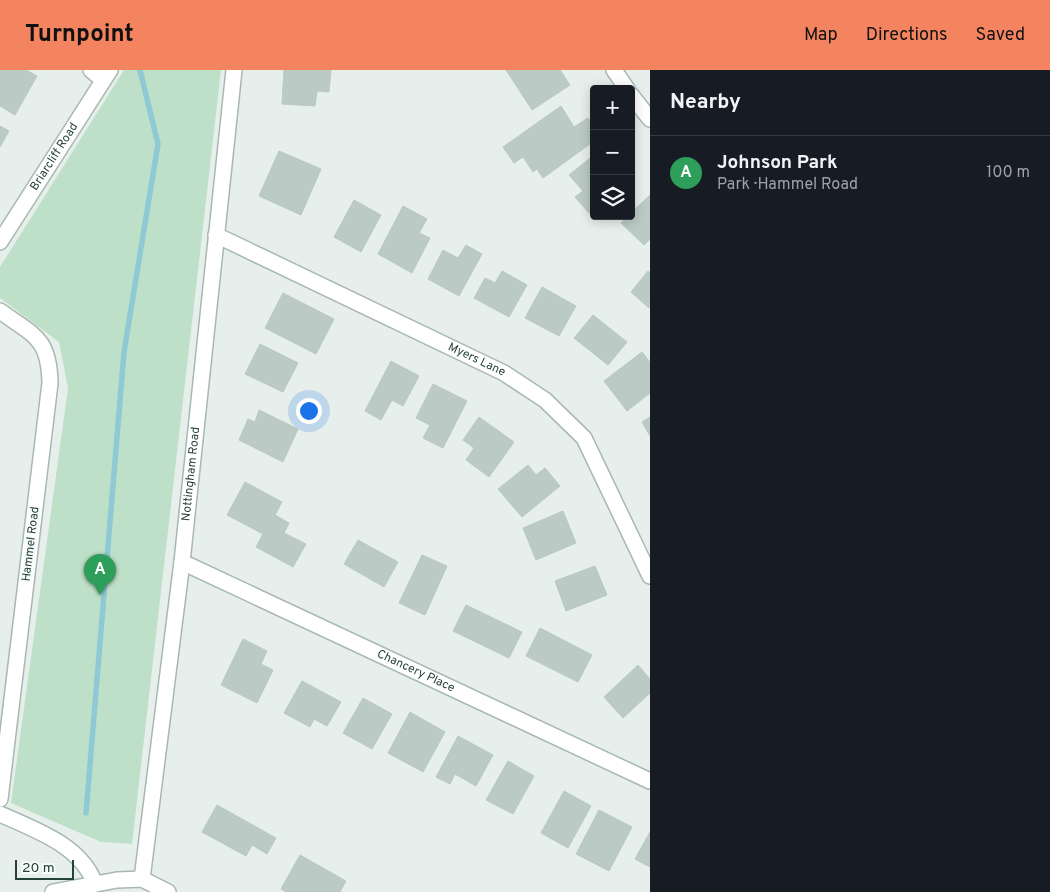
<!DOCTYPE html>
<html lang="en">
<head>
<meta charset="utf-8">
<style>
  :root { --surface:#171b24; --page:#20242c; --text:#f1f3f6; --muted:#9ea1a6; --line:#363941; --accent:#f4845f }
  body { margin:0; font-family:Overpass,sans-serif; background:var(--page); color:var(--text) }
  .controls { position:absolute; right:15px; top:15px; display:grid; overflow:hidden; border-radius:5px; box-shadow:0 2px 12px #0003 }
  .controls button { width:45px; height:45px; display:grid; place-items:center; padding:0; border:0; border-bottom:1px solid var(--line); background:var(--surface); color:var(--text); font:25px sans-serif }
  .scale { position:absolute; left:15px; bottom:12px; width:59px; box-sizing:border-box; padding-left:5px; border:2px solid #24423a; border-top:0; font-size:14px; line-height:18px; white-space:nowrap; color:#24423a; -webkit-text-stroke:4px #f7fbf9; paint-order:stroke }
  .you { position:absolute; left:308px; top:340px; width:18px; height:18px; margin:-12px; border:4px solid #fff; border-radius:50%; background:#1a73e8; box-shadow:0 0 0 8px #1a73e833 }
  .badge { display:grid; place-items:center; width:32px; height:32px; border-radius:50%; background:var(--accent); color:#fff; font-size:16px; font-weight:700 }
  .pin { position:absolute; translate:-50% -41px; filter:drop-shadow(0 1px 2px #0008) }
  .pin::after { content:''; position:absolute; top:26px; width:18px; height:15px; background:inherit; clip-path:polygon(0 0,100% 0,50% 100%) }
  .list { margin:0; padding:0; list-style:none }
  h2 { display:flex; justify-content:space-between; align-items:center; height:65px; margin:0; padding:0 20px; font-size:21px }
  h2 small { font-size:16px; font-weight:400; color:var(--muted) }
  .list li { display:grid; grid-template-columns:32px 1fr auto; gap:15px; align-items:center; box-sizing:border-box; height:75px; padding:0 20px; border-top:1px solid var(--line) }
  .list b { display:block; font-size:19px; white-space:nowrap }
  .list p { margin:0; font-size:16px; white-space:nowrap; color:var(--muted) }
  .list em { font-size:16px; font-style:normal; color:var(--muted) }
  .icon { flex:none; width:28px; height:28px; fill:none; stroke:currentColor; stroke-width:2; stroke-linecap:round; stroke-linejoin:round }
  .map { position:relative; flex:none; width:650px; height:822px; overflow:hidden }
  header { display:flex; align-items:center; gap:30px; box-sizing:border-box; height:70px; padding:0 25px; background:var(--accent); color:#111 }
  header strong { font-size:24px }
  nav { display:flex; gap:28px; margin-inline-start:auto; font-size:18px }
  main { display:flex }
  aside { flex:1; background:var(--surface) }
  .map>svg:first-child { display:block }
  .green { fill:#bfe0c8 }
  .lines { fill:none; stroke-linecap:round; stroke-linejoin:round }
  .stream { stroke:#8ec9d4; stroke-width:5.5 }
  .building { fill:#bbcac4; stroke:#b8c9c2 }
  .minor-casing { stroke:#a8b8b2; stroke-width:18 }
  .minor { stroke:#fff; stroke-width:15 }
  .labels { text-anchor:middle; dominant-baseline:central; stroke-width:4; stroke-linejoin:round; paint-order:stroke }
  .street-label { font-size:12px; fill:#24423a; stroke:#f7fbf9 }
</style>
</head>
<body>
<header>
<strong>Turnpoint</strong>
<nav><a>Map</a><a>Directions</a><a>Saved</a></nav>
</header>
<main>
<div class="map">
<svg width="650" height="822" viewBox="0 0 650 822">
  <rect width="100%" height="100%" fill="#e6efeb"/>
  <!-- green -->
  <path class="green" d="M124 0H221L132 774 101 772 11 733 68 318 59 272 0 228V197Z"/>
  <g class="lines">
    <!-- stream -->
    <path class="stream" d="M86 743 124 282 158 74 140 0"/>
  </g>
  <!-- building -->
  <path class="building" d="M0 0H26L37 6 15 45 0 36Z
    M284 0H331L329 22 317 21 315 36 282 34Z
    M506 0H560L570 15 532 40Z
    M561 36 574 57 588 48 594 57V71L543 108 537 99 533 102 523 87 514 93 503 77Z
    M0 56 9 61 0 77Z
    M279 81 321 99 301 145 259 126Z
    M594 85V139L589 143 575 127 583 121 569 105Z
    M650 125V169L644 175 621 153 628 146H631V143Z
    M354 130 381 145 361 182 334 167Z
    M403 136 427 149 419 163 430 168 412 203 378 184Z
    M466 175 482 184 459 226 428 209 443 180 458 188Z
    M502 201 527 215 509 247 474 228 485 208 495 213Z
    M648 201 650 203 649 238 631 222Z
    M542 217 576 236 559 266 525 248Z
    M283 223 334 249 316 284 265 258Z
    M593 245 627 272 608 295 574 268Z
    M260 274 298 293 283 322 245 304Z
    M642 282 650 292V323L627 341 604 311Z
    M391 291 419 306 403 336 392 330 381 350 365 341Z
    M433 314 467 331 443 378 423 368 430 355 416 348Z
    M259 340 298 359 283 392 239 370 248 349 255 352Z
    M479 347 514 372 489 407 466 390 474 378 463 370Z
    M650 347V366L642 352Z
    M528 395 536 405 545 398 560 416 522 447 498 419Z
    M245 412 282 432 275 445 289 453 284 463 306 474 293 497 256 477 263 464 227 445Z
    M563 441 576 473 536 490 523 458Z
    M358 470 398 492 384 517 344 494Z
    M422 485 447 496 425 545 399 533Z
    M595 496 607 525 566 541 555 511Z
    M466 535 522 562 509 588 453 561Z
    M540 558 592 585 578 612 526 586Z
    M243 569 267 581 261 594 273 600 257 633 221 615Z
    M638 595 650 609V623L623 648 604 627Z
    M302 611 341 632 327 656 314 649 310 657 284 643Z
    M363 628 392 644 372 679 343 663Z
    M410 642 445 662 423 702 388 683Z
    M458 666 493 685 476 716 455 704 450 714 436 707Z
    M508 691 534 706 513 744 486 730Z
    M564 721 591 736 568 778 541 763Z
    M217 735 276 768 267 784 252 775 246 786 202 762Z
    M599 740 632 757 609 801 576 784Z
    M650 762V797L635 789Z
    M300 785 346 811 340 822H286L281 819Z"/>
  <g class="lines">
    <!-- minor casing -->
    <g class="minor-casing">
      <g id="minor">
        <path d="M91 0 103 10"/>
        <path d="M614 0 627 19"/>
        <path d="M631 25 650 49"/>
        <path id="s1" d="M216 165 504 303 545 330 584 368 650 506"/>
        <path id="s2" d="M0 172 110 0"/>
        <path d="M0 241C34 266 49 267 50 313L0 729"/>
        <path id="s3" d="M182 492 650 711"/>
        <path d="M0 744C35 760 81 775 95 814"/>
        <path id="s4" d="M142 809 182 492 234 0"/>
        <path d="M53 822 117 810 142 809 168 822"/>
      </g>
    </g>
    <!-- minor -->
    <use href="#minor" class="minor"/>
  </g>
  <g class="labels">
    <!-- street labels -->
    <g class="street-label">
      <text stroke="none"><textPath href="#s2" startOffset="101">Briarcliff Road</textPath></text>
      <text stroke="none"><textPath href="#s1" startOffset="289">Myers Lane</textPath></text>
      <text stroke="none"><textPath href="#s4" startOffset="408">Nottingham Road</textPath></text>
      <text transform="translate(31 474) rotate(-83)">Hammel Road</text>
      <text stroke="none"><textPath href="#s3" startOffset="258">Chancery Place</textPath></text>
    </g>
  </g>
</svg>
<div class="controls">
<button>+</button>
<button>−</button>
<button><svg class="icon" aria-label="layers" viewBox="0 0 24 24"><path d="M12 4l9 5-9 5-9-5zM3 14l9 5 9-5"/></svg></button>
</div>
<div class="scale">20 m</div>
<div class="you"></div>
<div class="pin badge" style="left:100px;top:525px;background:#2e9e5b">A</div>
</div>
<aside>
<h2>Nearby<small></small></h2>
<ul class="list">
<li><span class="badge" style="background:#2e9e5b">A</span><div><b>Johnson Park</b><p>Park · Hammel Road</p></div><em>100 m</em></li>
</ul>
</aside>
</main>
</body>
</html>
